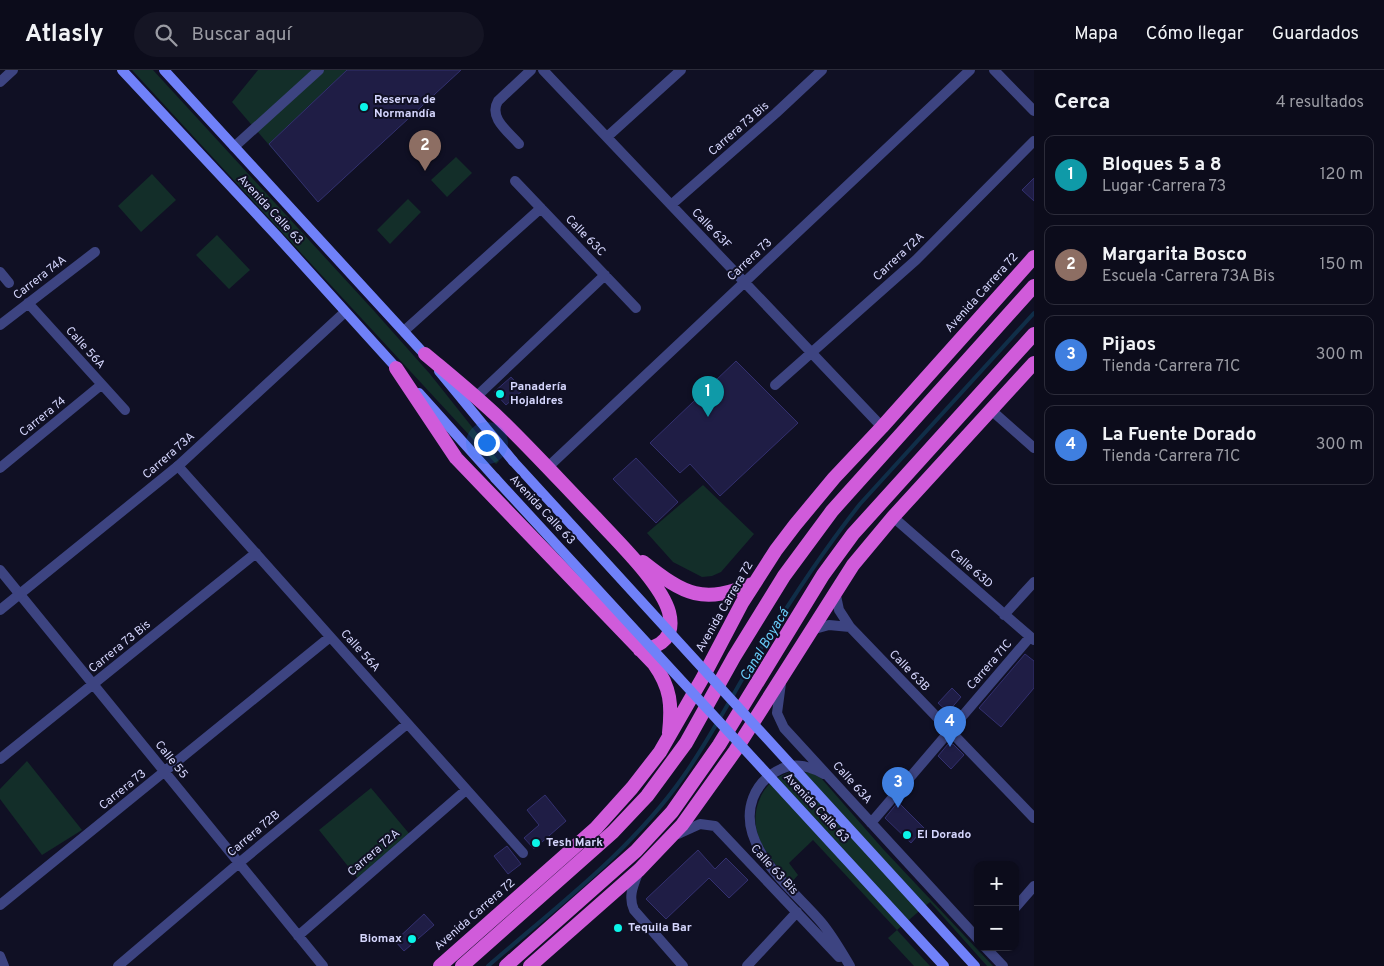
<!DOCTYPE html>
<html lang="es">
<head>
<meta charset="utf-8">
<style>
  :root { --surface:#0c0c1b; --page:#151524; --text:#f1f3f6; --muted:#9a9ba3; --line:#2c2c3a; --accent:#0f766e }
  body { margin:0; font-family:Overpass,sans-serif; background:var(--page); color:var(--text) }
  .controls { position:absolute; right:15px; bottom:15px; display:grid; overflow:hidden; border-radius:10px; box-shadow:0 1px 4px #0004 }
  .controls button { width:45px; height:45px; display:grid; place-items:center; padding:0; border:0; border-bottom:1px solid var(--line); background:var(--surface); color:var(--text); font:25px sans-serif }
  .you { position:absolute; left:486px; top:372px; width:18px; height:18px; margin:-12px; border:4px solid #fff; border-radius:50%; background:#1a73e8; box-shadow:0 0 0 8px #1a73e833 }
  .badge { display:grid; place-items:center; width:32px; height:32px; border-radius:50%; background:var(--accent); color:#fff; font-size:16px; font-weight:700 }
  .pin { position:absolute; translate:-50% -41px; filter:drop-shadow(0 1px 2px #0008) }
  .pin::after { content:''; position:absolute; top:26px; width:18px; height:15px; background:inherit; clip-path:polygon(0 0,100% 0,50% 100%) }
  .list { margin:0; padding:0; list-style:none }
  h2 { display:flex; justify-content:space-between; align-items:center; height:65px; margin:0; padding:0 20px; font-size:21px }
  h2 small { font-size:16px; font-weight:400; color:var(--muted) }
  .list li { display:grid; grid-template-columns:32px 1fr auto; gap:15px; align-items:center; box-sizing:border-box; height:80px; margin:0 10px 10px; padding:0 10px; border:1px solid var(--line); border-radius:10px }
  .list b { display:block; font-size:19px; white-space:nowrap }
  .list p { margin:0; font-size:16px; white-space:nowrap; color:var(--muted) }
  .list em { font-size:16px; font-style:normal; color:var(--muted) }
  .icon { flex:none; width:28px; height:28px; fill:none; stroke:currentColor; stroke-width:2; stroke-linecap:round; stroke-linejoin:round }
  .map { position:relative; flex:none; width:1034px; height:896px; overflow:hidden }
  header { display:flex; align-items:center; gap:30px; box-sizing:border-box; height:70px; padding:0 25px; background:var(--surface); border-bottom:1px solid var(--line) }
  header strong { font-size:24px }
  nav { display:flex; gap:28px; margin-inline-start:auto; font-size:18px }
  .search { width:350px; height:45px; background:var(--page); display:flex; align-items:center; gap:12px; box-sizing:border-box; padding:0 18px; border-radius:28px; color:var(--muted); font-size:19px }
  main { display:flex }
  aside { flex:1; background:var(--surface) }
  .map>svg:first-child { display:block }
  .green { fill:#132e29 }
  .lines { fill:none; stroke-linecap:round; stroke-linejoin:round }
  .stream { stroke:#102e48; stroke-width:4 }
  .building { fill:#1f1d45; stroke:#33306f }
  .minor { stroke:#3d4481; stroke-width:10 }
  .tertiary { stroke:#3d4481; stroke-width:10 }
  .secondary { stroke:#7081f9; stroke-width:10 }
  .trunk { stroke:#d05bda; stroke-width:14 }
  .secondary-bridge { stroke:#7081f9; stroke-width:10 }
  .poi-dot { fill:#0bf4e8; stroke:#101024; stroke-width:2 }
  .labels { text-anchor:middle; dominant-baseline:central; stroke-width:4; stroke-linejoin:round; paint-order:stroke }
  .poi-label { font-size:12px; font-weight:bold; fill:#d5d6fd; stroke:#101024; text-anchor:start }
  .street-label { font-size:12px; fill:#d5d6fd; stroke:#101024 }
  .water-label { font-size:14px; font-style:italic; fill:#68cbf8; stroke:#101024 }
</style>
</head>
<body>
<header>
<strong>Atlasly</strong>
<div class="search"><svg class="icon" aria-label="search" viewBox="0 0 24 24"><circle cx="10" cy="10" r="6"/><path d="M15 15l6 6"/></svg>Buscar aquí</div>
<nav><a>Mapa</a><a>Cómo llegar</a><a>Guardados</a></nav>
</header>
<main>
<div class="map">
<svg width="1034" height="896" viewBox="0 0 1034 896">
  <rect width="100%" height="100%" fill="#101024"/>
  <!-- green -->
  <path class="green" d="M132 0H153L375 242 430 304 499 391 496 394Z
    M258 0H461L318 132 232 32Z
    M456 87 472 103 447 127 431 110Z
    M152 104 176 130 141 162 118 136Z
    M408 129 421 142 390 174 377 160Z
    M217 165 250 200 229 219 196 185Z
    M703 415 754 464 721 502 712 506 702 507 673 492 647 463Z
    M27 691 82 760 42 785 0 729V719Z
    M794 701 811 703 821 708 883 779 993 896H987L930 832 897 860 930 896H914L888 868 897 860 813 770 789 793 798 805 791 813C769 787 744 761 761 726 768 712 779 705 794 701Z
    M371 718 412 767 359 810 319 760Z"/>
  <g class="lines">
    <!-- stream -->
    <path class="stream" d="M488 896C556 837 631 781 683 707 704 677 722 645 740 613 777 551 815 491 860 434L1034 243"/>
  </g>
  <!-- building -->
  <path class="building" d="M347 0H461L318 132 269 74Z
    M1034 108V131L1022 120Z
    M736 291 798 353 720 426 690 394 680 403 650 373Z
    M511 307 523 320 506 335 494 322Z
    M636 388 678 432 656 453 613 409Z
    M1025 584 1034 591V618L1001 657 979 638Z
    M952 618 961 627 948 642 938 633Z
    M948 674H953L964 685 951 699 938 686Z
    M545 725 566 751 534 779 524 768 539 755 527 740Z
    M898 732 924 758 911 773 885 748Z
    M507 776 521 794 508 804 494 786Z
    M698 780 715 799 726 788 748 810 729 828 709 808 666 849 646 829Z
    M424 844 434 855 404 881 395 871Z"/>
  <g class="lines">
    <!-- minor -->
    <path class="minor" d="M543 0 882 357
      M994 0 1034 41
      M0 12 13 0
      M607 67 681 0
      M519 74C509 62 488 48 498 31L531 0
      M234 77 319 0
      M515 111 636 238
      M671 135 776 43 822 0
      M0 202 9 213
      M28 233 125 340
      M0 255 95 182
      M404 261 541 138
      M775 315 916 190 1034 71
      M476 327 605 205
      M991 340 1034 378
      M178 396 523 783
      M0 398 101 315
      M547 398 970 0
      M893 447 1034 570
      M0 500 323 896
      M835 521 839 540 850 557 1034 748
      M1004 545 1034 512
      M811 560 829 555 850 557
      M781 613 777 643 784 658 978 869
      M0 689 256 483
      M824 704C811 697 795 692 781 699 768 705 758 715 753 728 735 776 793 819 821 852 832 865 841 881 850 896
      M871 753 1030 567
      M678 764 700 754 715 756 839 887
      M638 803C633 816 628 827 634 840L683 896
      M0 835 330 567
      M1015 838 1034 816
      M298 866 466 720
      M985 877 1003 896
      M0 886 4 896
      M118 896 239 793 407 654
      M747 896 797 842"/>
    <!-- tertiary -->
    <path class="tertiary" d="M0 540 178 396 345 242"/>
    <!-- secondary -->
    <path class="secondary" d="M122 0 277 166 401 303
      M164 0 428 288
      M439 301 513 391
      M419 323 495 408"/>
    <!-- trunk -->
    <path class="trunk" d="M425 284C450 305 476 326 500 349 532 380 563 414 595 447 616 470 661 513 669 542 675 566 663 577 640 580
      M396 298 456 388 654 594C671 618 672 635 669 663
      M643 492C685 525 702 535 755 513
      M440 896 596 758 632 718 660 682 702 609 742 533 776 480 795 455 834 408 882 357 1034 187
      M462 896 613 762 647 726 686 673 734 587 784 506 832 441 1034 216
      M506 896 636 781 672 742 719 675 823 505 853 464 1034 264
      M530 896 639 800 682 755 735 681 853 495 893 447 1034 293"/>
    <!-- secondary-bridge -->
    <path class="secondary-bridge" d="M513 391 975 896
      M495 408 944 896"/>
  </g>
  <!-- markers -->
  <g class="poi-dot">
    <circle cx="364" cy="37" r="5"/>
    <circle cx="500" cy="324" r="5"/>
    <circle cx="907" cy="765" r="5"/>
    <circle cx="536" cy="773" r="5"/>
    <circle cx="618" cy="858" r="5"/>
    <circle cx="412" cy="869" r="5"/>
  </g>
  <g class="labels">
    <!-- poi labels -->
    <g class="poi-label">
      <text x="374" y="30">Reserva de<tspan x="374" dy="14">Normandía</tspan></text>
      <text x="510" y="317">Panadería<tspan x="510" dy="14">Hojaldres</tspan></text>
      <text x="917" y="765">El Dorado</text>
      <text x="546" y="773">Tesh Mark</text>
      <text x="628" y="858">Tequila Bar</text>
      <text x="402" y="869" text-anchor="end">Biomax</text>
    </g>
    <!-- street labels -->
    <g class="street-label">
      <text transform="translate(739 59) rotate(-41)">Carrera 73 Bis</text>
      <text transform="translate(270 140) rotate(47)">Avenida Calle 63</text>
      <text transform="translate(711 159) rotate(46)">Calle 63F</text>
      <text transform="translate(585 166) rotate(46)">Calle 63C</text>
      <text transform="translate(899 187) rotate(-43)">Carrera 72A</text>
      <text transform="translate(750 190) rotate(-43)">Carrera 73</text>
      <text transform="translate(40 208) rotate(-38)">Carrera 74A</text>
      <text transform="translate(982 223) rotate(-48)">Avenida Carrera 72</text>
      <text transform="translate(85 278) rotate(48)">Calle 56A</text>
      <text transform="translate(43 347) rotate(-39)">Carrera 74</text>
      <text transform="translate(169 386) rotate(-41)">Carrera 73A</text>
      <text transform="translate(542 440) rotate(47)">Avenida Calle 63</text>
      <text transform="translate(971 499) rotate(41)">Calle 63D</text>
      <text transform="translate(725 537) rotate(-60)">Avenida Carrera 72</text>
      <text transform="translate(120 577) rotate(-39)">Carrera 73 Bis</text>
      <text transform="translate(360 581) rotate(48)">Calle 56A</text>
      <text transform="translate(990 595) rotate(-49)">Carrera 71C</text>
      <text transform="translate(909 601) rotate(46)">Calle 63B</text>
      <text transform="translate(171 690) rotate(51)">Calle 55</text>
      <text transform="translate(852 713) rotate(48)">Calle 63A</text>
      <text transform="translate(123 720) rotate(-39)">Carrera 73</text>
      <text transform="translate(816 738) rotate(47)">Avenida Calle 63</text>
      <text transform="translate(254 764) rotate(-40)">Carrera 72B</text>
      <text transform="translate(374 783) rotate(-41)">Carrera 72A</text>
      <text transform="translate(774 800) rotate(47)">Calle 63 Bis</text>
      <text transform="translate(475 845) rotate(-41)">Avenida Carrera 72</text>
    </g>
    <!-- water labels -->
    <g class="water-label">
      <text transform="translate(765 575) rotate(-59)">Canal Boyacá</text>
    </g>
  </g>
</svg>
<div class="controls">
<button>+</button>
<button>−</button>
</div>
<div class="you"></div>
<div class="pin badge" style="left:708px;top:347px;background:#0f9aa8">1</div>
<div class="pin badge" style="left:425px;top:101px;background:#8d6e63">2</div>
<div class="pin badge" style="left:898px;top:738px;background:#3f7fe0">3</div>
<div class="pin badge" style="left:950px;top:677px;background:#3f7fe0">4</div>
</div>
<aside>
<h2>Cerca<small>4 resultados</small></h2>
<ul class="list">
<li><span class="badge" style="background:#0f9aa8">1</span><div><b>Bloques 5 a 8</b><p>Lugar · Carrera 73</p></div><em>120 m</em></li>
<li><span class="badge" style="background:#8d6e63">2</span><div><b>Margarita Bosco</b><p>Escuela · Carrera 73A Bis</p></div><em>150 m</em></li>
<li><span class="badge" style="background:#3f7fe0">3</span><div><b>Pijaos</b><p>Tienda · Carrera 71C</p></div><em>300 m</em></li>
<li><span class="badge" style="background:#3f7fe0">4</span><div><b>La Fuente Dorado</b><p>Tienda · Carrera 71C</p></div><em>300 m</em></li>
</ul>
</aside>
</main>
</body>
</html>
